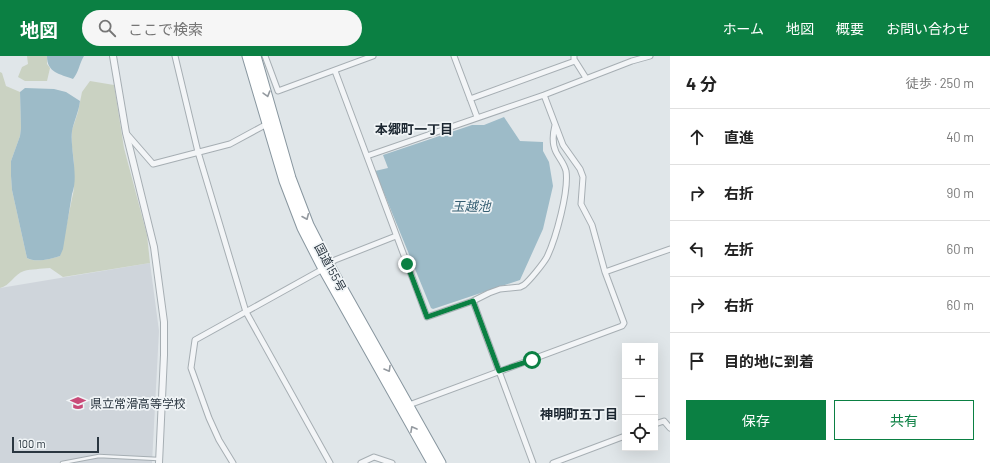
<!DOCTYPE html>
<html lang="ja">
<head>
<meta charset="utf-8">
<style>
  :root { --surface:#fff; --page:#f6f6f6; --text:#222; --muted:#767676; --line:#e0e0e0; --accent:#0b8043 }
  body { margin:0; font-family:Barlow,"Noto Sans JP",sans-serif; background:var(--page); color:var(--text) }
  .controls { position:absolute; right:12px; bottom:12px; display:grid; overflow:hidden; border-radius:0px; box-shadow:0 4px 16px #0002 }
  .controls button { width:36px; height:36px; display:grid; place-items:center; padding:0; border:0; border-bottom:1px solid var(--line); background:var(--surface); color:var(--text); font:20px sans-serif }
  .scale { position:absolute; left:12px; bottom:10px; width:87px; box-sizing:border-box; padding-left:4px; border:2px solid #2a3640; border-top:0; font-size:11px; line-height:14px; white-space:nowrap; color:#2a3640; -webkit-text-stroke:3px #f0f4f6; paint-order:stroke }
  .stop { position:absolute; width:12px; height:12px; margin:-9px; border:3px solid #0b8043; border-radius:50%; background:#fff }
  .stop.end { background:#0b8043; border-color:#fff; box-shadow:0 1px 4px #0008 }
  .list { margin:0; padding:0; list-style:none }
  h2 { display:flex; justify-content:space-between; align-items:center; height:52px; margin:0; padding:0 16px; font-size:17px }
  h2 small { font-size:13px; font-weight:400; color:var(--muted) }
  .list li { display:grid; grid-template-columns:26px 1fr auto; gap:12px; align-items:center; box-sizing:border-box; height:56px; padding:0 16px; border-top:1px solid var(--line) }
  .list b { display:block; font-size:15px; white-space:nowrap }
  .list em { font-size:13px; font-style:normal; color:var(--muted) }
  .actions { display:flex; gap:8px; padding:12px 16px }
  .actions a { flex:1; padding:9px 0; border:1px solid var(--accent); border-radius:0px; text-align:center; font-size:14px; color:var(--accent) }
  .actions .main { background:var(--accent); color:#fff }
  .icon { flex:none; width:22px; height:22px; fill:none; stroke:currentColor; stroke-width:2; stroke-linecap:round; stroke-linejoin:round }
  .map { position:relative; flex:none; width:670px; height:407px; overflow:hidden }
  header { display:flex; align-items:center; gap:24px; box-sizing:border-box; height:56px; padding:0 20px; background:var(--accent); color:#fff }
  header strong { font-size:19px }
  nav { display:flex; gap:22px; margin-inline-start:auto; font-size:14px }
  .search { width:280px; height:36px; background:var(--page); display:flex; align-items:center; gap:10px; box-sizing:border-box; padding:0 14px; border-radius:22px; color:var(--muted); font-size:15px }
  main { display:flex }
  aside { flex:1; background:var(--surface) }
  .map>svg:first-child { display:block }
  .built { fill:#cfd5db }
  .green { fill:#cad2c2 }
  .water { fill:#9dbbc8 }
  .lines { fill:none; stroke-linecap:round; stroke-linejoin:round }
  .service-casing { stroke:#a6aeb3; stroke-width:4.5 }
  .minor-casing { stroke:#a6aeb3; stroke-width:7 }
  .tertiary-casing { stroke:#a6aeb3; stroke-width:8 }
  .trunk-casing { stroke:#88969f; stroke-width:11 }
  .service { stroke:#f3f5f7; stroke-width:2.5 }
  .minor { stroke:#f3f5f7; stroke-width:5 }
  .tertiary { stroke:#f3f5f7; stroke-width:6 }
  .trunk { stroke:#fff; stroke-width:9 }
  .oneway { stroke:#949aa0 }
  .route { stroke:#0b8043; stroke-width:5 }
  .labels { text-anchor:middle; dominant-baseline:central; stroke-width:3.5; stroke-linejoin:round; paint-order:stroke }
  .street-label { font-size:12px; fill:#2a3640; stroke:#f0f4f6 }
  .poi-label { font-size:12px; fill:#2a3640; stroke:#f0f4f6; text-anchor:start }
  .neighbourhood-label { font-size:13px; font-weight:bold; fill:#1c2731; stroke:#f0f4f6 }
  .water-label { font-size:13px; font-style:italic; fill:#355e72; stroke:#f0f4f6 }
</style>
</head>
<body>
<header>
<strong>地図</strong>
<div class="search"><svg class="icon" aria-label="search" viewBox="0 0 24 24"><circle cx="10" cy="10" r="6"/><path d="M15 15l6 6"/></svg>ここで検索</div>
<nav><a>ホーム</a><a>地図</a><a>概要</a><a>お問い合わせ</a></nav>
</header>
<main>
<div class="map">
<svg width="670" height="407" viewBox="0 0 670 407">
  <rect width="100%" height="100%" fill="#e0e6e9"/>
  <!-- built -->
  <path class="built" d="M150 207 159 275 152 407H0V232Z"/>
  <!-- green -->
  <path class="green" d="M27 0H47V8L50 12 47 25H25L18 21 22 11 28 8Z
    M0 16 2 17 6 30 20 36 21 72 20 80 11 105V120L12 134 27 202C34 207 51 203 60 200L74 133V107L72 91V74L78 56 82 36 90 25 114 29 124 92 147 179 150 207 63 221 50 212C41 213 31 213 24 215 14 218 10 230 0 232Z"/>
  <!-- water -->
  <path class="water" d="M47 0H84C79 8 79 16 73 23 60 18 47 17 47 0Z
    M25 32 54 33 66 36 80 45C79 55 74 65 72 75 70 94 79 120 72 138L63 193 60 200C51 203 35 207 27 202L12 134 11 120V105L20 80 21 72 20 36Z
    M504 61 520 85 543 86V95L549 106 553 130 543 173 520 224 433 253 431 252 375 115 388 112 383 99 472 69H484Z"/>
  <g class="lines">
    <!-- service casing -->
    <g class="service-casing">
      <path id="service" d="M62 407 99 400 158 403"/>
    </g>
    <!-- minor casing -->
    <g class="minor-casing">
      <path id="minor" d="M175 0 198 96 246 256 330 407
        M265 0 278 35 373 0
        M454 0 477 61
        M574 0V3L586 22
        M335 15 427 261 473 245 489 237 500 233 520 231 524 229C530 224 543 208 547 201 556 182 569 135 566 115 564 107 559 102 556 96 552 88 553 77 555 69
        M470 43 575 5
        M126 77 153 108 230 88 267 68
        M367 100 544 39 632 5 650 0
        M329 208 335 204 396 180
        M605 216 670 193
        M473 245 533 407
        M409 349 622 270 624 267 605 216 592 169 581 148 583 121 580 113 563 89 544 39
        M655 368 664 365 670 372
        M233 407 219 384 209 362 191 312 195 284 323 213
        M361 407 374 401 392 407
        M553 407 625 380"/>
    </g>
    <!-- tertiary casing -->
    <g class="tertiary-casing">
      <path id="tertiary" d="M113 0 126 77 154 191 164 266V299L159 407"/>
    </g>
    <!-- trunk casing -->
    <g class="trunk-casing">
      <path id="trunk" d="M247 0 284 125 302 172 323 213 432 407
        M256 0 291 122 309 169 329 208 441 407"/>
    </g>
    <!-- service -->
    <use href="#service" class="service"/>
    <!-- minor -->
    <use href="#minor" class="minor"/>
    <!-- tertiary -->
    <use href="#tertiary" class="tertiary"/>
    <!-- trunk -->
    <use href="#trunk" class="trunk"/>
  </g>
  <!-- one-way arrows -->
  <defs><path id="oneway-chevron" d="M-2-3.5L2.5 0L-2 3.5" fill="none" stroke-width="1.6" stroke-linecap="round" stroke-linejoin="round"/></defs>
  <g class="oneway">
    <use href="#oneway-chevron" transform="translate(267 38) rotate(74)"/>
    <use href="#oneway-chevron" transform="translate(306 161) rotate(67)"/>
    <use href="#oneway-chevron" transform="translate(388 313) rotate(60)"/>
    <use href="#oneway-chevron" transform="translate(413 373) rotate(-119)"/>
  </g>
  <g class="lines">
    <!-- route -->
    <path class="route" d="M407 208 427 261 473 245 499 315 532 304"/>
  </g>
  <!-- icons -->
  <defs>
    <g id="school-bare" transform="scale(1.2)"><path d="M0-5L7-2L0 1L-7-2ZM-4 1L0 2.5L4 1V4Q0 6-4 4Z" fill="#c94a78" stroke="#f0f4f6" stroke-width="2.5" paint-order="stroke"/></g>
  </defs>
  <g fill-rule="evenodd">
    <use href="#school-bare" x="78" y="347"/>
  </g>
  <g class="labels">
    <!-- street labels -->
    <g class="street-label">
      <text transform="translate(331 211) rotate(62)">国道155号</text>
    </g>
    <!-- poi labels -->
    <g class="poi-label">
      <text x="90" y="347">県立常滑高等学校</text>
    </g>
    <!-- neighbourhood labels -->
    <g class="neighbourhood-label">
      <text x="414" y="73">本郷町一丁目</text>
      <text x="579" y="358">神明町五丁目</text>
    </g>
    <!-- water labels -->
    <g class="water-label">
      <text x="471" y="150">玉越池</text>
    </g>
  </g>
</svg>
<div class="controls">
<button>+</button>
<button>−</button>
<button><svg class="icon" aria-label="locate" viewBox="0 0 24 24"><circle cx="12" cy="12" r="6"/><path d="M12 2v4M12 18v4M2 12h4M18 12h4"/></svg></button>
</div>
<div class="scale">100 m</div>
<div class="stop" style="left:532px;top:304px"></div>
<div class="stop end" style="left:407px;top:208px"></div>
</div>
<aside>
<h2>4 分<small>徒歩 · 250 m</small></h2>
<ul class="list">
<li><svg class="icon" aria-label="ahead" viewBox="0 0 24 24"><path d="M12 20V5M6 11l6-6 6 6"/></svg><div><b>直進</b></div><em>40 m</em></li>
<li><svg class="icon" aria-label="right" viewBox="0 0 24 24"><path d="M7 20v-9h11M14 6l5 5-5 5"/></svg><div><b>右折</b></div><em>90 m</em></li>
<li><svg class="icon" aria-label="left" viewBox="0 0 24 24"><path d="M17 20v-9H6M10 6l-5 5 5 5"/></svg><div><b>左折</b></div><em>60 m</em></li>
<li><svg class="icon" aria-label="right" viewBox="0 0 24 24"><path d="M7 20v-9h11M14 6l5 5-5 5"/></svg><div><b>右折</b></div><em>60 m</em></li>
<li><svg class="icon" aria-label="arrive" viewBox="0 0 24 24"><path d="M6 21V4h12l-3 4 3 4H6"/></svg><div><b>目的地に到着</b></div></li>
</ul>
<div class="actions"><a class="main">保存</a><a>共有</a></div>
</aside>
</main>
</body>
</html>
